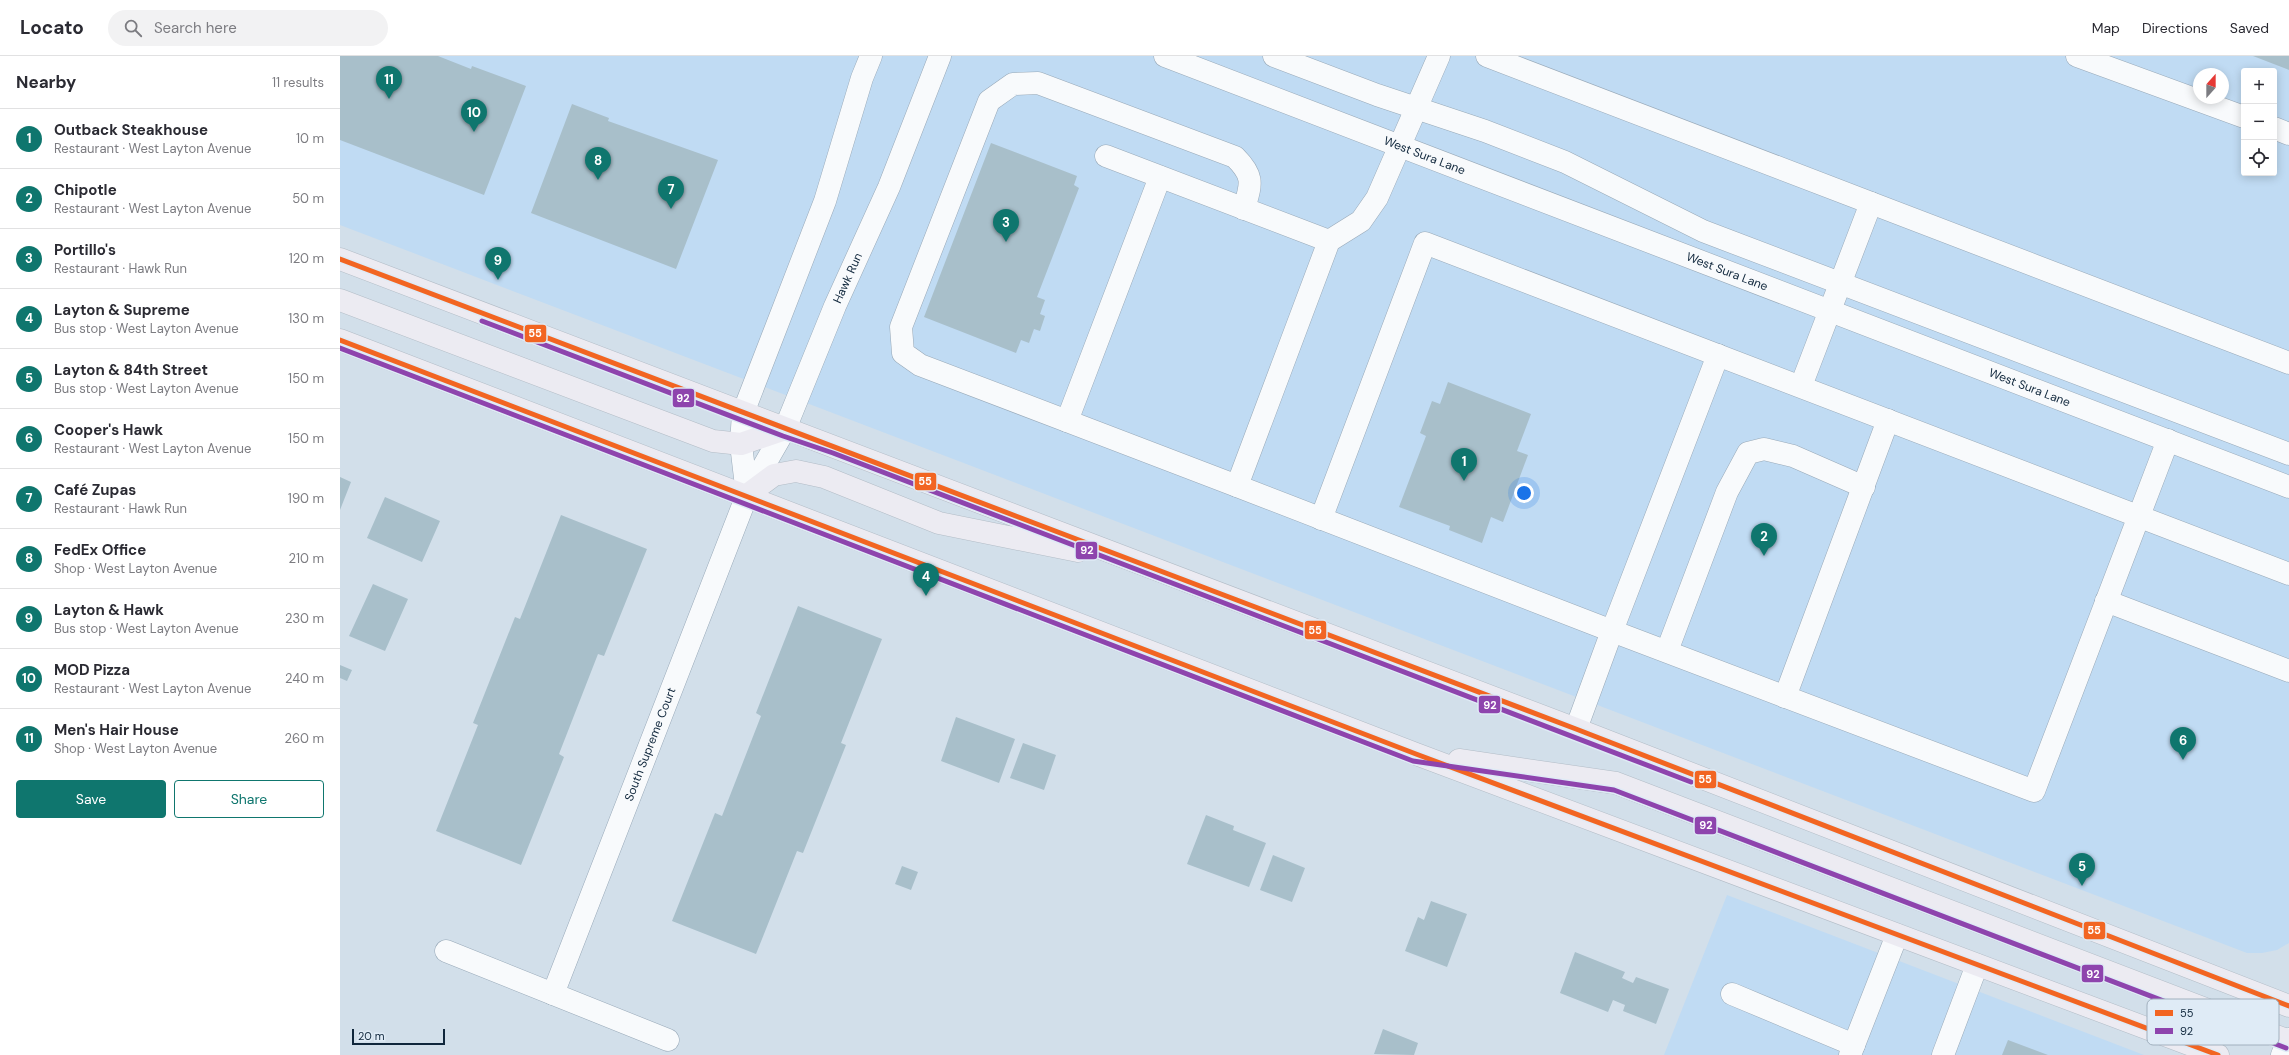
<!DOCTYPE html>
<html lang="en">
<head>
<meta charset="utf-8">
<style>
  :root { --surface:#fff; --page:#f2f2f3; --text:#2b2b33; --muted:#7c7c81; --line:#e1e1e2; --accent:#0f766e }
  body { margin:0; font-family:"DM Sans",sans-serif; background:var(--page); color:var(--text) }
  .controls { position:absolute; right:12px; top:12px; display:grid; overflow:hidden; border-radius:4px; box-shadow:0 2px 10px #0003 }
  .controls button { width:36px; height:36px; display:grid; place-items:center; padding:0; border:0; border-bottom:1px solid var(--line); background:var(--surface); color:var(--text); font:20px sans-serif }
  .compass { position:absolute; left:1853px; top:12px; width:36px; height:36px; border-radius:50%; background:var(--surface); box-shadow:0 2px 10px #0003; rotate:21deg }
  .scale { position:absolute; left:12px; bottom:10px; width:93px; box-sizing:border-box; padding-left:4px; border:2px solid #10273c; border-top:0; font-size:11px; line-height:14px; white-space:nowrap; color:#10273c; -webkit-text-stroke:3px #dfebf6; paint-order:stroke }
  .you { position:absolute; left:1184px; top:437px; width:14px; height:14px; margin:-10px; border:3px solid #fff; border-radius:50%; background:#1a73e8; box-shadow:0 0 0 6px #1a73e833 }
  .badge { display:grid; place-items:center; width:26px; height:26px; border-radius:50%; background:var(--accent); color:#fff; font-size:13px; font-weight:700 }
  .pin { position:absolute; translate:-50% -33px; filter:drop-shadow(0 1px 2px #0008) }
  .pin::after { content:''; position:absolute; top:21px; width:14px; height:12px; background:inherit; clip-path:polygon(0 0,100% 0,50% 100%) }
  .list { margin:0; padding:0; list-style:none }
  h2 { display:flex; justify-content:space-between; align-items:center; height:52px; margin:0; padding:0 16px; font-size:17px }
  h2 small { font-size:13px; font-weight:400; color:var(--muted) }
  .list li { display:grid; grid-template-columns:26px 1fr auto; gap:12px; align-items:center; box-sizing:border-box; height:60px; padding:0 16px; border-top:1px solid var(--line) }
  .list b { display:block; font-size:15px; white-space:nowrap }
  .list p { margin:0; font-size:13px; white-space:nowrap; color:var(--muted) }
  .list em { font-size:13px; font-style:normal; color:var(--muted) }
  .actions { display:flex; gap:8px; padding:12px 16px }
  .actions a { flex:1; padding:9px 0; border:1px solid var(--accent); border-radius:4px; text-align:center; font-size:14px; color:var(--accent) }
  .actions .main { background:var(--accent); color:#fff }
  .icon { flex:none; width:22px; height:22px; fill:none; stroke:currentColor; stroke-width:2; stroke-linecap:round; stroke-linejoin:round }
  .map { position:relative; flex:none; width:1949px; height:999px; overflow:hidden }
  header { display:flex; align-items:center; gap:24px; box-sizing:border-box; height:56px; padding:0 20px; background:var(--surface); border-bottom:1px solid var(--line) }
  header strong { font-size:19px }
  nav { display:flex; gap:22px; margin-inline-start:auto; font-size:14px }
  .search { width:280px; height:36px; background:var(--page); display:flex; align-items:center; gap:10px; box-sizing:border-box; padding:0 14px; border-radius:22px; color:var(--muted); font-size:15px }
  main { display:flex }
  aside { flex:1; background:var(--surface) }
  .map>svg:first-child { display:block }
  .built { fill:#c0dbf3; fill-rule:evenodd }
  .building { fill:#a8bfca }
  .lines { fill:none; stroke-linecap:round; stroke-linejoin:round }
  .minor-casing { stroke:#98a9b8; stroke-width:23 }
  .major-casing { stroke:#b2bcc6; stroke-width:23 }
  .minor { stroke:#f8fafc; stroke-width:22 }
  .major { stroke:#ecebf2; stroke-width:22 }
  .bus-1-casing { stroke:#dfebf6; stroke-width:8 }
  .bus-2-casing { stroke:#dfebf6; stroke-width:8 }
  .bus-1 { stroke:#f26522; stroke-width:5 }
  .bus-2 { stroke:#8e44ad; stroke-width:5 }
  .labels { text-anchor:middle; dominant-baseline:central; stroke-width:3.5; stroke-linejoin:round; paint-order:stroke }
  .street-label { font-size:12px; fill:#10273c; stroke:#dfebf6 }
  .key { fill:#dfebf6; stroke:#a1b0be; stroke-width:1 }
  .key-label { font-size:11px; fill:#10273c }
  .line-badge { stroke:#dfebf6; stroke-width:1.5 }
  .badge-label { font-size:11px; text-anchor:middle; font-weight:bold; fill:#fff }
</style>
</head>
<body>
<header>
<strong>Locato</strong>
<div class="search"><svg class="icon" aria-label="search" viewBox="0 0 24 24"><circle cx="10" cy="10" r="6"/><path d="M15 15l6 6"/></svg>Search here</div>
<nav><a>Map</a><a>Directions</a><a>Saved</a></nav>
</header>
<main>
<aside>
<h2>Nearby<small>11 results</small></h2>
<ul class="list">
<li><span class="badge">1</span><div><b>Outback Steakhouse</b><p>Restaurant · West Layton Avenue</p></div><em>10 m</em></li>
<li><span class="badge">2</span><div><b>Chipotle</b><p>Restaurant · West Layton Avenue</p></div><em>50 m</em></li>
<li><span class="badge">3</span><div><b>Portillo's</b><p>Restaurant · Hawk Run</p></div><em>120 m</em></li>
<li><span class="badge">4</span><div><b>Layton &amp; Supreme</b><p>Bus stop · West Layton Avenue</p></div><em>130 m</em></li>
<li><span class="badge">5</span><div><b>Layton &amp; 84th Street</b><p>Bus stop · West Layton Avenue</p></div><em>150 m</em></li>
<li><span class="badge">6</span><div><b>Cooper's Hawk</b><p>Restaurant · West Layton Avenue</p></div><em>150 m</em></li>
<li><span class="badge">7</span><div><b>Café Zupas</b><p>Restaurant · Hawk Run</p></div><em>190 m</em></li>
<li><span class="badge">8</span><div><b>FedEx Office</b><p>Shop · West Layton Avenue</p></div><em>210 m</em></li>
<li><span class="badge">9</span><div><b>Layton &amp; Hawk</b><p>Bus stop · West Layton Avenue</p></div><em>230 m</em></li>
<li><span class="badge">10</span><div><b>MOD Pizza</b><p>Restaurant · West Layton Avenue</p></div><em>240 m</em></li>
<li><span class="badge">11</span><div><b>Men's Hair House</b><p>Shop · West Layton Avenue</p></div><em>260 m</em></li>
</ul>
<div class="actions"><a class="main">Save</a><a>Share</a></div>
</aside>
<div class="map">
<svg width="1949" height="999" viewBox="0 0 1949 999">
  <rect width="100%" height="100%" fill="#d2dfea"/>
  <!-- built -->
  <path class="built" d="M0 0H1949V887L1937 894 1922 897H1907L0 169ZM1904 15H1934V117H1904ZM1859 18H1883V42H1859Z
    M1387 839 1804 999H1324Z"/>
  <!-- building -->
  <path class="building" d="M0 0H98L131 13 132 10 186 30 144 139 0 84Z
    M1913 0H1949V14Z
    M232 48 269 62 268 65 378 104 336 213 191 157Z
    M651 87 737 120 734 129 739 132 697 241 705 244 700 258 705 260 700 275 694 273 689 287 681 284 676 297 584 261Z
    M1108 326 1191 358 1177 395 1188 399 1163 466 1151 461 1142 487 1109 474 1110 470 1059 451 1086 380 1080 377 1092 345 1100 348Z
    M0 421 11 426 0 454Z
    M45 441 100 465 82 506 27 482Z
    M221 459 307 493 264 600 258 598 219 698 224 701 181 809 96 775 138 669 133 667 175 561 180 563Z
    M33 528 68 543 45 595 9 580Z
    M458 550 542 583 501 687 506 689 463 797 457 795 416 898 332 865 375 757 382 760 421 660 416 657Z
    M0 609 12 614 7 625 0 622Z
    M616 661 675 683 659 727 601 705Z
    M683 687 716 699 704 734 670 722Z
    M866 759 894 770 893 774 926 787 909 831 847 808Z
    M933 799 965 812 952 846 920 834Z
    M562 810 578 816 571 834 555 828Z
    M1091 845 1127 858 1107 911 1065 895 1078 861 1084 864Z
    M1235 896 1285 916 1282 922 1293 927 1296 921 1329 933 1316 968 1283 955 1285 949 1273 944 1268 956 1220 937Z
    M1043 973 1078 987 1074 999 1034 998Z
    M1668 984 1708 999H1662Z"/>
  <g class="lines">
    <!-- minor casing -->
    <g class="minor-casing">
      <g id="minor">
        <path id="s1" d="M825 0 1949 431"/>
        <path d="M934 0 1037 39 1145 75 1225 106 1363 175 1949 398"/>
        <path d="M1147 0 1531 147"/>
        <path d="M1737 0 1904 61"/>
        <path d="M1934 72 1949 78"/>
        <path d="M766 100 989 185"/>
        <path d="M820 121 727 365 897 430 989 185 1021 165 1037 142 1099 0"/>
        <path d="M1461 330 1531 147 1949 307"/>
        <path d="M727 365 580 309 563 297 561 271 649 45 673 28 698 27 895 101C915 121 911 128 904 153"/>
        <path d="M897 430 1272 575 1378 299"/>
        <path d="M407 439 401 388 403 357 485 145 522 22 531 0"/>
        <path d="M981 463 1085 187 1949 518"/>
        <path d="M1766 545 1949 615"/>
        <path d="M1327 595 1387 436 1408 397 1424 393 1453 400 1524 431"/>
        <path d="M1445 641 1548 364"/>
        <path d="M1236 673 1272 575 1694 735 1828 384"/>
        <path d="M106 895 328 984"/>
        <path id="s2" d="M213 938 407 439 445 373 495 250 549 131 600 0"/>
        <path d="M1392 938 1514 989"/>
        <path d="M1510 999 1557 879"/>
        <path d="M1603 999 1637 909"/>
        <path d="M1942 999 1949 983"/>
      </g>
    </g>
    <!-- major casing -->
    <g class="major-casing">
      <path id="major" d="M0 203 1236 673 1949 950
        M0 244 373 385 401 388 445 373
        M0 284 1076 698 1878 999
        M407 439 434 419 456 415 484 421 599 467 738 495
        M1119 704 1276 727 1949 985"/>
    </g>
    <!-- minor -->
    <use href="#minor" class="minor"/>
    <!-- major -->
    <use href="#major" class="major"/>
    <!-- bus-1 casing -->
    <g class="bus-1-casing">
      <path id="bus-1" d="M0 203 1236 673 1949 950
        M0 284 1076 698 1878 999"/>
    </g>
    <!-- bus-2 casing -->
    <g class="bus-2-casing">
      <path id="bus-2" d="M142 265 443 380 493 397 1351 726
        M0 292 1073 705 1274 734 1946 992"/>
    </g>
    <!-- bus-1 -->
    <use href="#bus-1" class="bus-1"/>
    <!-- bus-2 -->
    <use href="#bus-2" class="bus-2"/>
  </g>
  <g class="labels">
    <!-- street labels -->
    <g class="street-label">
      <text stroke="none"><textPath href="#s1" startOffset="278">West Sura Lane</textPath></text>
      <text stroke="none"><textPath href="#s1" startOffset="602">West Sura Lane</textPath></text>
      <text stroke="none"><textPath href="#s2" startOffset="775">Hawk Run</textPath></text>
      <text stroke="none"><textPath href="#s1" startOffset="926">West Sura Lane</textPath></text>
      <text stroke="none"><textPath href="#s2" startOffset="268">South Supreme Court</textPath></text>
    </g>
  </g>
  <!-- legend -->
  <rect x="1807" y="943" width="132" height="46" rx="6" class="key"/>
  <rect x="1815" y="954" width="18" height="6" fill="#f26522"/>
  <rect x="1815" y="972" width="18" height="6" fill="#8e44ad"/>
  <g class="key-label">
    <text x="1840" y="961">55</text>
    <text x="1840" y="979">92</text>
  </g>
  <g class="line-badge">
    <rect x="184" y="268" width="23" height="19" rx="4" fill="#f26522"/>
    <rect x="332" y="332" width="23" height="20" rx="4" fill="#8e44ad"/>
    <rect x="574" y="416" width="23" height="19" rx="4" fill="#f26522"/>
    <rect x="735" y="485" width="23" height="19" rx="4" fill="#8e44ad"/>
    <rect x="964" y="564" width="23" height="20" rx="4" fill="#f26522"/>
    <rect x="1138" y="639" width="23" height="19" rx="4" fill="#8e44ad"/>
    <rect x="1354" y="714" width="23" height="19" rx="4" fill="#f26522"/>
    <rect x="1354" y="760" width="23" height="19" rx="4" fill="#8e44ad"/>
    <rect x="1743" y="865" width="23" height="19" rx="4" fill="#f26522"/>
    <rect x="1741" y="908" width="23" height="19" rx="4" fill="#8e44ad"/>
  </g>
  <g class="badge-label">
    <text x="195" y="281">55</text>
    <text x="343" y="346">92</text>
    <text x="585" y="429">55</text>
    <text x="747" y="498">92</text>
    <text x="975" y="578">55</text>
    <text x="1150" y="653">92</text>
    <text x="1365" y="727">55</text>
    <text x="1366" y="773">92</text>
    <text x="1754" y="878">55</text>
    <text x="1753" y="922">92</text>
  </g>
</svg>
<div class="controls">
<button>+</button>
<button>−</button>
<button><svg class="icon" aria-label="locate" viewBox="0 0 24 24"><circle cx="12" cy="12" r="6"/><path d="M12 2v4M12 18v4M2 12h4M18 12h4"/></svg></button>
</div>
<svg class="compass" viewBox="-18 -18 36 36"><path d="M0-13l5 13h-10z" fill="#e53935"/><path d="M0 13l5-13h-10z" fill="#7c7c81"/></svg>
<div class="scale">20 m</div>
<div class="you"></div>
<div class="pin badge" style="left:1124px;top:425px">1</div>
<div class="pin badge" style="left:1424px;top:500px">2</div>
<div class="pin badge" style="left:666px;top:186px">3</div>
<div class="pin badge" style="left:586px;top:540px">4</div>
<div class="pin badge" style="left:1742px;top:830px">5</div>
<div class="pin badge" style="left:1843px;top:704px">6</div>
<div class="pin badge" style="left:331px;top:153px">7</div>
<div class="pin badge" style="left:258px;top:124px">8</div>
<div class="pin badge" style="left:158px;top:224px">9</div>
<div class="pin badge" style="left:134px;top:76px">10</div>
<div class="pin badge" style="left:49px;top:43px">11</div>
</div>
</main>
</body>
</html>
